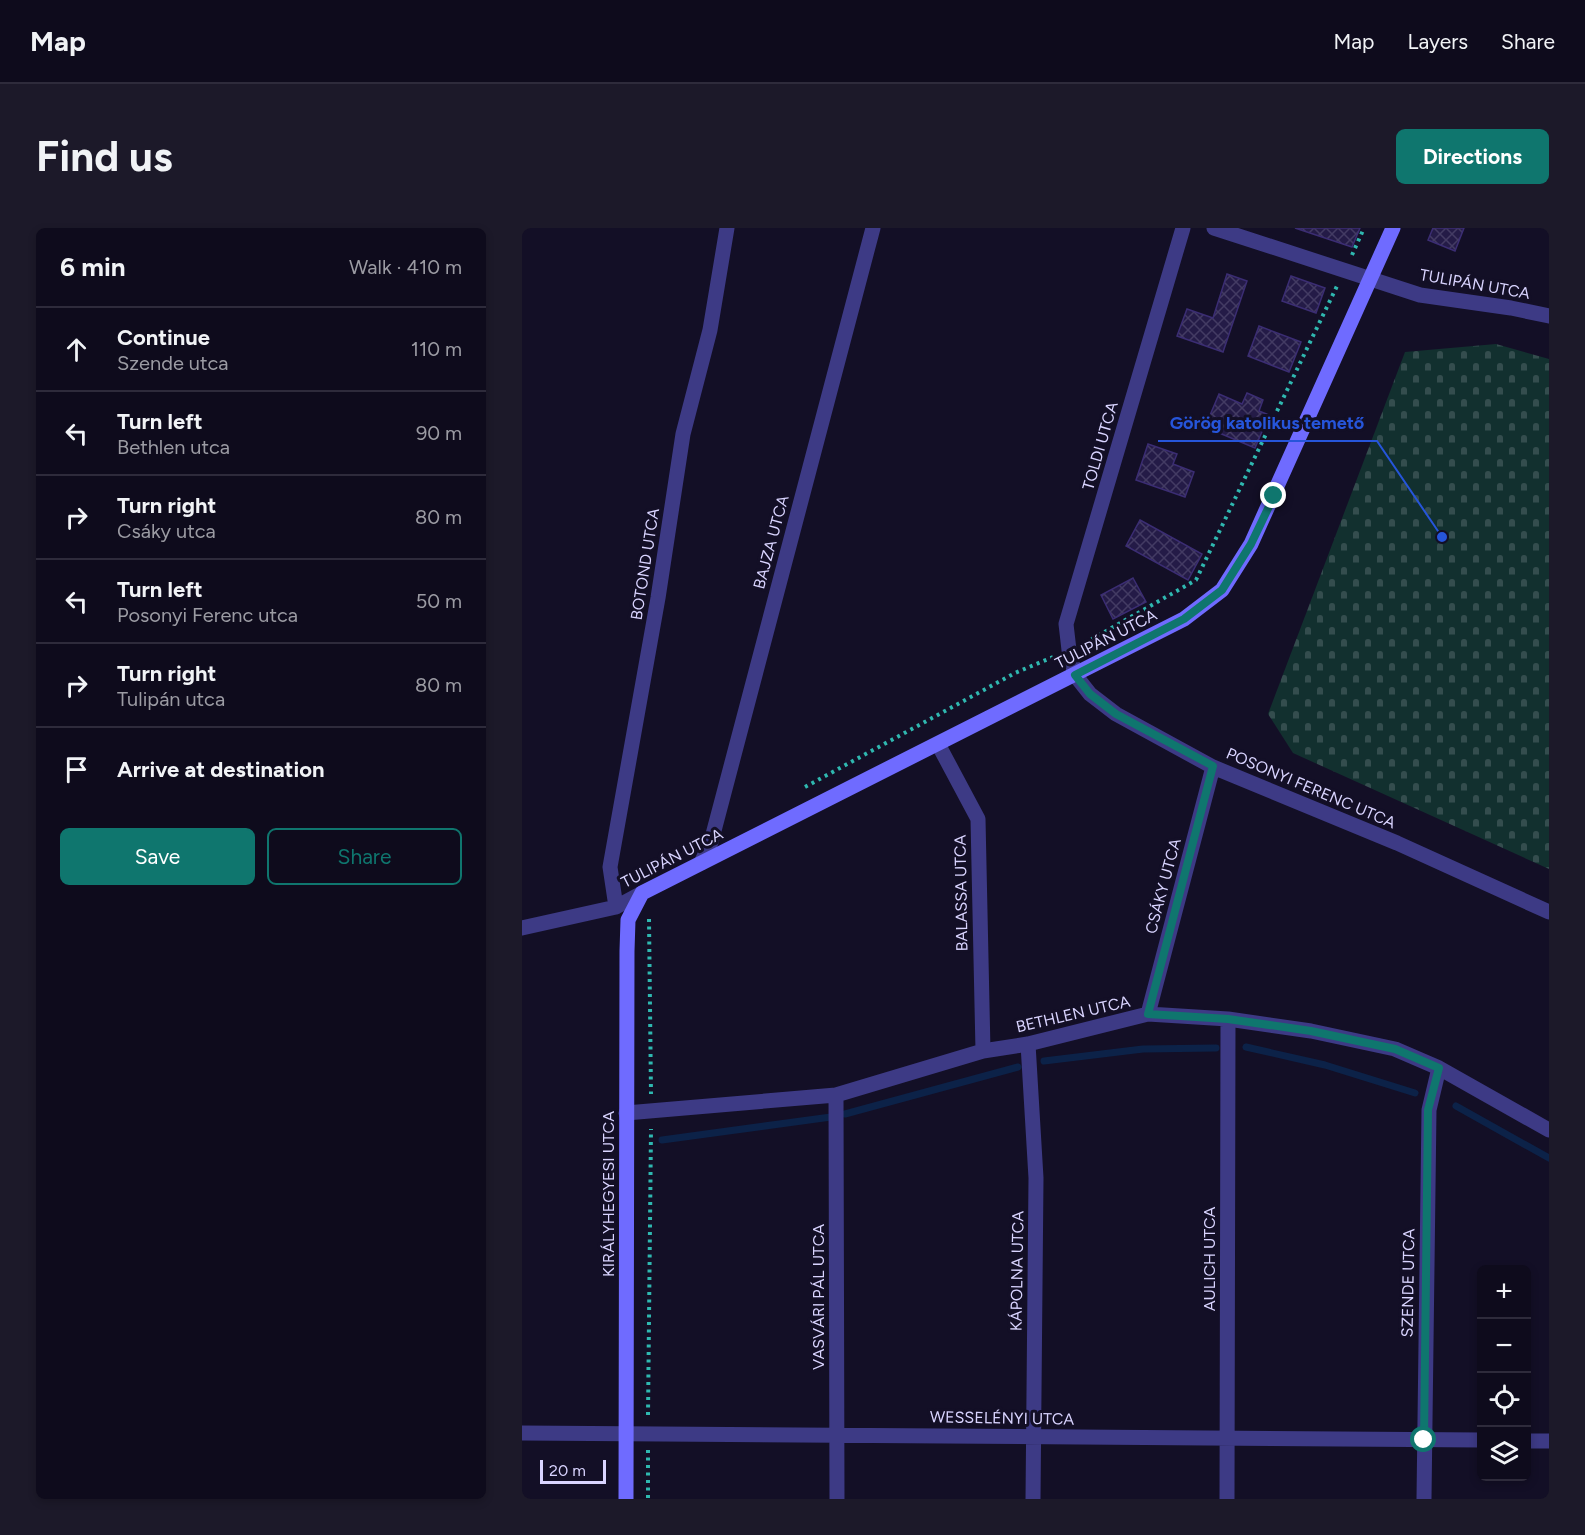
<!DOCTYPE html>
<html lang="en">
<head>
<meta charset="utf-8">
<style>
  :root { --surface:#0e0b1c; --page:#1c1929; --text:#f1f3f6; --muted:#9b9ba3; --line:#2e2b3b; --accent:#0f766e }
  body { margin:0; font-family:Figtree,sans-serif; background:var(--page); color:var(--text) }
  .controls { position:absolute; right:18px; bottom:18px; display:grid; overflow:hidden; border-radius:9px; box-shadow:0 3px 9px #0003 }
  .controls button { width:54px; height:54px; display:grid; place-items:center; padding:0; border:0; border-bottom:2px solid var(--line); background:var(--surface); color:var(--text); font:30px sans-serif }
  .scale { position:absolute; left:18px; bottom:15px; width:66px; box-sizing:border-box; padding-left:6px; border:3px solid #d9d4ff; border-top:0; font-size:16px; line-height:21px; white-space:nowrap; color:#d9d4ff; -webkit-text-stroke:4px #130f26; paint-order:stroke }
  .stop { position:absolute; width:18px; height:18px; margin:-14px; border:4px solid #0f766e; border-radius:50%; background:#fff }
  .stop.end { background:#0f766e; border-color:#fff; box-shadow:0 2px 6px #0008 }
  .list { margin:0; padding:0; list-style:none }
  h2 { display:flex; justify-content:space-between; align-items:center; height:78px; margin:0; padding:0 24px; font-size:26px }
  h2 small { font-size:20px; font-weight:400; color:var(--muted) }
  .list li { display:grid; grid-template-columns:39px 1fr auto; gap:18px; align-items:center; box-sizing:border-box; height:84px; padding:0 24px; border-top:2px solid var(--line) }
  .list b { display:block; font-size:22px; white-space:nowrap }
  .list p { margin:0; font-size:20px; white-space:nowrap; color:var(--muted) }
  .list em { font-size:20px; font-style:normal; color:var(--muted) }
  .actions { display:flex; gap:12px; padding:18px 24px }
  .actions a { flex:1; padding:14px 0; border:2px solid var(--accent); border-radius:9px; text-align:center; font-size:21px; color:var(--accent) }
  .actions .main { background:var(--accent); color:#fff }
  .icon { flex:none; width:33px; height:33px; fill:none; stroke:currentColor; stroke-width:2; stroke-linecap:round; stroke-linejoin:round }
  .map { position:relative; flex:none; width:1027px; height:1271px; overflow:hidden; border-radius:9px }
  header { display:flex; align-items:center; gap:36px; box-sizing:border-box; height:84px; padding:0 30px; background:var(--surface); border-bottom:2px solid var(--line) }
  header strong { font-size:28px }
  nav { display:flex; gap:33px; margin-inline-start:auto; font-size:21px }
  .intro { display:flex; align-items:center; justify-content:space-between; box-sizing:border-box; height:144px; padding:0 36px }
  h1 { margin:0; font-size:42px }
  .button { padding:15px 27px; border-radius:9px; background:var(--accent); color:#fff; font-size:21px; font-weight:700 }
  main { display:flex; gap:36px; padding:0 36px }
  aside { flex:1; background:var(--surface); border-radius:9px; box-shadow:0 3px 9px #0003 }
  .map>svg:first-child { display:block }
  .cemetery { fill:url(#cemetery-stones) }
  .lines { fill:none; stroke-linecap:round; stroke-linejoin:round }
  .stream { stroke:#0c2248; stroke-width:7 }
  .building { fill:url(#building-cross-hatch); stroke:#3b2d73; stroke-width:1.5 }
  .path { stroke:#2fb8b0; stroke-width:4; stroke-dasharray:3 4.5; stroke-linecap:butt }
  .street { stroke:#3d3a85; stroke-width:15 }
  .secondary { stroke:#6f6bff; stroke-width:15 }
  .route { stroke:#0f766e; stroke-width:8 }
  .labels { text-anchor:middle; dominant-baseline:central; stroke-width:6; stroke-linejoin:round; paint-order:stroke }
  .street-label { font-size:16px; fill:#d9d4ff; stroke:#130f26 }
  .leader { fill:none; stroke:#2655da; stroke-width:2 }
  .callout-dot { fill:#2655da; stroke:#130f26; stroke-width:2 }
  .callout-label { font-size:18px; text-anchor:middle; font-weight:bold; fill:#2655da; stroke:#130f26; stroke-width:6; stroke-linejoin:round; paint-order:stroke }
</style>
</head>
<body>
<header>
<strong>Map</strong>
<nav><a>Map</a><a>Layers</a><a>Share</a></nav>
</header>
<div class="intro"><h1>Find us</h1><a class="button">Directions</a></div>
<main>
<aside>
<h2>6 min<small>Walk · 410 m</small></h2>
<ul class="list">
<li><svg class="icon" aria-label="ahead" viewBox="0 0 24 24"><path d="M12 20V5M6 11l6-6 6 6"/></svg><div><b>Continue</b><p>Szende utca</p></div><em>110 m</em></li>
<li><svg class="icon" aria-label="left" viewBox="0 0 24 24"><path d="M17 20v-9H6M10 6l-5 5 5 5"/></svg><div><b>Turn left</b><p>Bethlen utca</p></div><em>90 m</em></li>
<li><svg class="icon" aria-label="right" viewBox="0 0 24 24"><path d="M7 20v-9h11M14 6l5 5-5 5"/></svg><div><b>Turn right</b><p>Csáky utca</p></div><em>80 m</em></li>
<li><svg class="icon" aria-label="left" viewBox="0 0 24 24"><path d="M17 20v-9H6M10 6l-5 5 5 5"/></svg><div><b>Turn left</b><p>Posonyi Ferenc utca</p></div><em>50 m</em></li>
<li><svg class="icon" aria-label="right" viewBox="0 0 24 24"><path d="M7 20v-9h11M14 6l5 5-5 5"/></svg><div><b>Turn right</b><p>Tulipán utca</p></div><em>80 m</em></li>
<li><svg class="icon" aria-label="arrive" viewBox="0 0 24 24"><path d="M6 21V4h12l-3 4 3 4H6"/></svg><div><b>Arrive at destination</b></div></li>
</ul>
<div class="actions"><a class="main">Save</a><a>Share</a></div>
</aside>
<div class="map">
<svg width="1027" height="1271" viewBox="0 0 1027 1271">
  <defs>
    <pattern id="cemetery-stones" width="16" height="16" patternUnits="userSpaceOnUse" patternTransform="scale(1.5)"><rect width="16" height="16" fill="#12302f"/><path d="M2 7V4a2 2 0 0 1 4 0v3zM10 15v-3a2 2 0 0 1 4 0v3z" fill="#344d4e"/></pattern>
    <pattern id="building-cross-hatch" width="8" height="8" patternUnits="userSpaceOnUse" patternTransform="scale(1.5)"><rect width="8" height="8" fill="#241b47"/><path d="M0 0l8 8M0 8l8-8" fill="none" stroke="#433b63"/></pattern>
  </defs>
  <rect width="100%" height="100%" fill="#130f26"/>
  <!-- cemetery -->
  <path class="cemetery" d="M974 116 1027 131V641L771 525 746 486 883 124Z"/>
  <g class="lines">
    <!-- stream -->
    <path class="stream" d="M724 819 803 837 893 865
      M522 833 621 821 694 820
      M934 878 1027 930
      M323 886 496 839
      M140 912 309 889"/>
  </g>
  <!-- building -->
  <path class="building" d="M773 0H838L830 19Z
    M911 0H942L933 23 906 12Z
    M705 46 725 53 701 124 655 108 665 81 691 90Z
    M769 48 803 60 794 85 760 73Z
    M737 98 779 114 767 144 726 128Z
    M725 165 741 172 737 183 747 187 733 220 683 199 697 166 720 176Z
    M626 216 655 226 651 236 672 244 663 269 614 252Z
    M618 292 680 326 666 352 604 318Z
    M611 350 624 374 591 391 579 367Z"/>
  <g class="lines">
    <!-- path -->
    <path class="path" d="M830 27 842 0
      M563 415 674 352 815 58
      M283 559 493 445 531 429
      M127 691 129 866
      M126 1187 129 901
      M126 1222V1271"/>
    <!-- street -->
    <path class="street" d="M661 0 544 396 547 422 553 447 568 466 594 486 691 539 875 615 1027 684
      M692 0 898 67 989 80 1027 88
      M416 516 456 591 461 823
      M179 635 189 614 351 0
      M94 679 88 639 136 370 161 206 188 102 205 0
      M0 700 94 679 120 665
      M626 786 691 539
      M506 816 514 950 511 1271
      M314 867 315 1271
      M104 885 314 867 461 823 506 816 626 786 706 791 789 803 873 821 917 840 1027 902
      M0 1205 960 1212
      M1005 1213H1027
      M705 1271 706 791
      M902 1271 907 882 917 840"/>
    <!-- secondary -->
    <path class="secondary" d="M104 1271 105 723 106 692 120 665 662 391 700 362 729 316 871 0"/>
  </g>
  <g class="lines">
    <!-- route -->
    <path class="route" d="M752 268 729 316 700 362 662 391 553 447 568 466 594 486 691 538 626 786 706 791 789 803 873 821 917 840 906 882 902 1212"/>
  </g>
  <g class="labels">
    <!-- street labels -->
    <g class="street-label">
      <text transform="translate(953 56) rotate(10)">TULIPÁN UTCA</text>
      <text transform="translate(578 218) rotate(-74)">TOLDI UTCA</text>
      <text transform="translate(249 314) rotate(-75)">BAJZA UTCA</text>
      <text transform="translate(123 336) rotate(-81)">BOTOND UTCA</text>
      <text transform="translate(584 411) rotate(-27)">TULIPÁN UTCA</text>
      <text transform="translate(789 560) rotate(23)">POSONYI FERENC UTCA</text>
      <text transform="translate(150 630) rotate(-27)">TULIPÁN UTCA</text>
      <text transform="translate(641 658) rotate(-75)">CSÁKY UTCA</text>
      <text transform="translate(439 665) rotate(-91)">BALASSA UTCA</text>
      <text transform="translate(551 786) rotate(-13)">BETHLEN UTCA</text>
      <text transform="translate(86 966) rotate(-90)">KIRÁLYHEGYESI UTCA</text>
      <text transform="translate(687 1031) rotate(-90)">AULICH UTCA</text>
      <text transform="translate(495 1043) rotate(-89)">KÁPOLNA UTCA</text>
      <text transform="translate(886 1055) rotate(-89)">SZENDE UTCA</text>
      <text transform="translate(296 1069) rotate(-90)">VASVÁRI PÁL UTCA</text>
      <text transform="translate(480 1190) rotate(1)">WESSELÉNYI UTCA</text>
    </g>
  </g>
  <!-- callouts -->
  <path class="leader" d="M920 309L855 213H636"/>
  <circle class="callout-dot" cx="920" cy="309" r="6"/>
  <g class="callout-label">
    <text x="745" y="201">Görög katolikus temető</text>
  </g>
</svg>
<div class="controls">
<button>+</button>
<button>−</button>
<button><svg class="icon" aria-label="locate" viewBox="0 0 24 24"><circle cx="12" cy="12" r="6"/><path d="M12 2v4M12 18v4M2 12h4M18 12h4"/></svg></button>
<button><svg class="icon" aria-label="layers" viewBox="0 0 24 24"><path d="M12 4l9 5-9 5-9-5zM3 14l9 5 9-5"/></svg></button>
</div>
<div class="scale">20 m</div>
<div class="stop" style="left:902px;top:1212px"></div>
<div class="stop end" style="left:752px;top:268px"></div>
</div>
</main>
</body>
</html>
